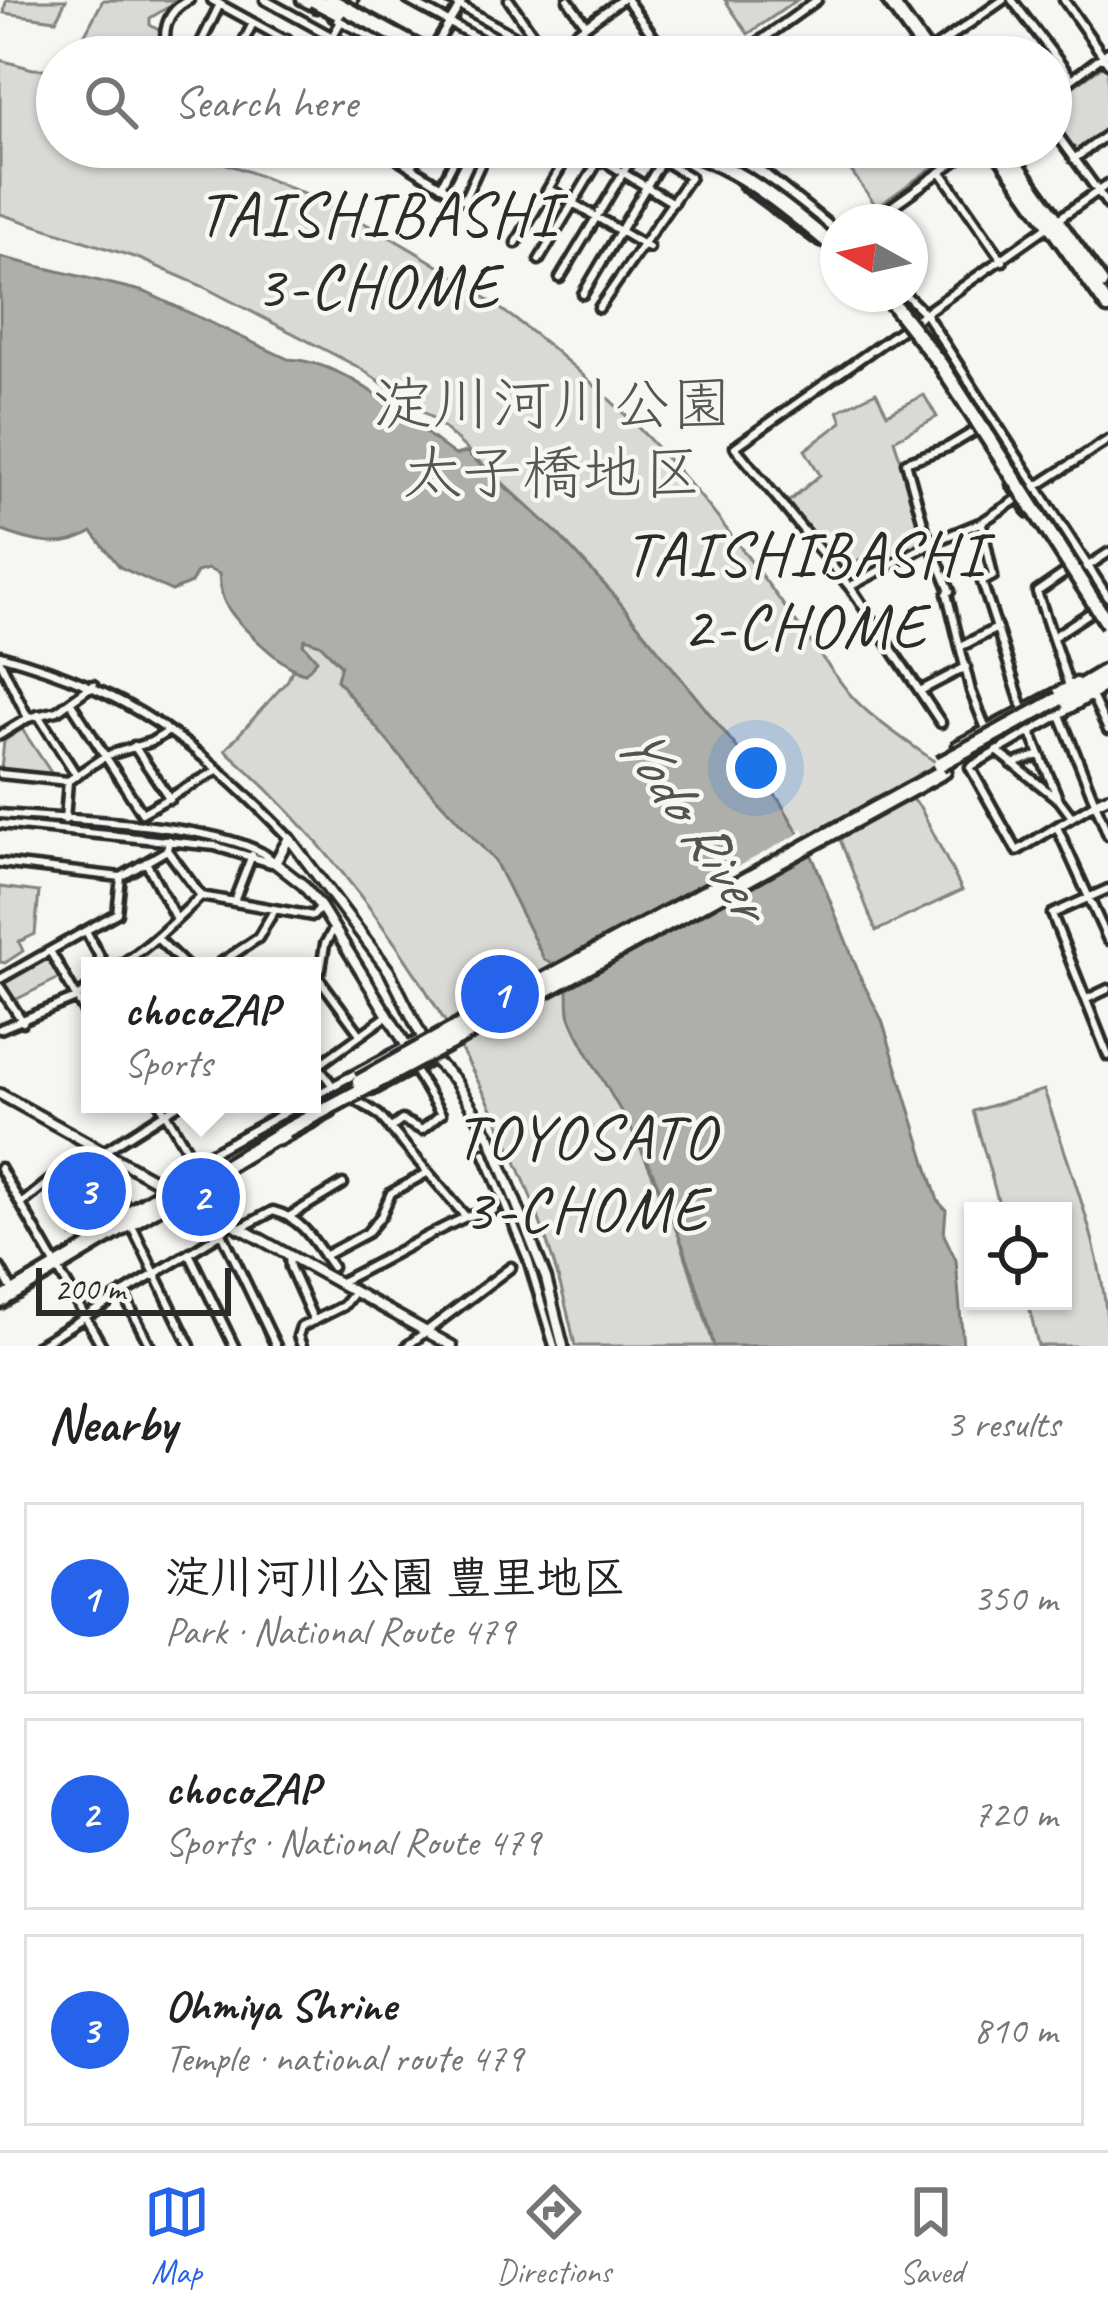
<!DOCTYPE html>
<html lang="en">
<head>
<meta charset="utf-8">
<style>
  :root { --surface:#fff; --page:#f6f6f6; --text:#222; --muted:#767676; --line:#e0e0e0; --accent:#2563eb }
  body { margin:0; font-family:Caveat,"Klee One",sans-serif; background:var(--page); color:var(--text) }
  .controls { position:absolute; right:36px; bottom:36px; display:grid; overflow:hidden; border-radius:0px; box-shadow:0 3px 9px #0004 }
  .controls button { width:108px; height:108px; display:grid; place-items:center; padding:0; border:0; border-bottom:3px solid var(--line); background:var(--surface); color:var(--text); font:60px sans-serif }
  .compass { position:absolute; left:820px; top:204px; width:108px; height:108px; border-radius:50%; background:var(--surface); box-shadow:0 3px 9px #0004; rotate:278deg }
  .scale { position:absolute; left:36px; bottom:30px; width:195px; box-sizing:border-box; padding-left:12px; border:6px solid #2b2b2b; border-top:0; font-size:33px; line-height:42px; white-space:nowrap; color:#2b2b2b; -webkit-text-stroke:9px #f6f6f2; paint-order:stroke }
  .you { position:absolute; left:756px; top:768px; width:42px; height:42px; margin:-30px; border:9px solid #fff; border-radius:50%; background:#1a73e8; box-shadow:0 0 0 18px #1a73e833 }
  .badge { display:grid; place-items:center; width:78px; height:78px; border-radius:50%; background:var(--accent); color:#fff; font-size:39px; font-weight:700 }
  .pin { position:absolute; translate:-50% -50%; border:6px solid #fff; box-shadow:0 3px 12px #0006 }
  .popup { position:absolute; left:81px; top:957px; width:240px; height:156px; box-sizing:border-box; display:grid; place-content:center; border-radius:0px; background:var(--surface); filter:drop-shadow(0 3px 9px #0005); font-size:39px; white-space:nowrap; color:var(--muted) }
  .popup b { font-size:45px; color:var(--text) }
  .popup::after { content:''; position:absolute; left:50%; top:100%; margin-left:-24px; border:24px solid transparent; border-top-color:var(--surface) }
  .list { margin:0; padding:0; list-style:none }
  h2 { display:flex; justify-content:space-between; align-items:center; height:156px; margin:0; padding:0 48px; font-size:51px }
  h2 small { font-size:39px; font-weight:400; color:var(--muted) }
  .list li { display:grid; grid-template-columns:78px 1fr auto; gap:36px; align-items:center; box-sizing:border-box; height:192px; margin:0 24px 24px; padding:0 24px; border:3px solid var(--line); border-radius:0px }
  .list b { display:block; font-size:45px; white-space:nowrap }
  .list p { margin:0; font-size:39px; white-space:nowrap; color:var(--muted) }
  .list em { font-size:39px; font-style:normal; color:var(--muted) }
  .icon { flex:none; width:66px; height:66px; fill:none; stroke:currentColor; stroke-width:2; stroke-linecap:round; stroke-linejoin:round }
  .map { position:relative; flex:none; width:1108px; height:1346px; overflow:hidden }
  .search { position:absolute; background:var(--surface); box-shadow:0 3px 9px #0004; left:36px; right:36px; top:36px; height:132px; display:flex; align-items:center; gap:30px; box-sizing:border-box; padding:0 42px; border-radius:66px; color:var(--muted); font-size:45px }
  .sheet { height:804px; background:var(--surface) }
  nav { display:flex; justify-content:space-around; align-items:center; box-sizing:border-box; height:168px; border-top:3px solid var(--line); background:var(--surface); font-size:33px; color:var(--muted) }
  nav a { display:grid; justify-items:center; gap:6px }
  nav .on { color:var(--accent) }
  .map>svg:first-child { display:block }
  .green { fill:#d9d9d5; stroke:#828280; stroke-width:3 }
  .water { fill:#aeaeab; stroke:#7a7a78; stroke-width:3 }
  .pier { fill:#f6f6f2 }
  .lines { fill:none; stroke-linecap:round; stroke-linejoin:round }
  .street-casing { stroke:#2b2b2b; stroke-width:15 }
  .secondary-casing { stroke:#2b2b2b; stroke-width:16 }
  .highway-casing { stroke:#2b2b2b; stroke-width:21 }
  .street { stroke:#f6f6f2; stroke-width:6 }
  .secondary { stroke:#f6f6f2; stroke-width:8 }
  .highway { stroke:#f6f6f2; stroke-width:12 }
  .highway-bridge-casing { stroke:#2b2b2b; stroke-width:21; stroke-linecap:butt }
  .highway-bridge { stroke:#f6f6f2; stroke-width:12 }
  .labels { text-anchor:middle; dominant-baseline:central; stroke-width:9; stroke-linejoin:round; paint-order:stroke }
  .park-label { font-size:60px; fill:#565656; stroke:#f6f6f2 }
  .neighbourhood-label { font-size:63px; letter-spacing:3px; fill:#2b2b2b; stroke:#f6f6f2 }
  .water-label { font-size:63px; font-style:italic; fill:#525251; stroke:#f6f6f2 }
</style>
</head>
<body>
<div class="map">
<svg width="1108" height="1346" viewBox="0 0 1108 1346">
  <rect width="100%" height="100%" fill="#f6f6f2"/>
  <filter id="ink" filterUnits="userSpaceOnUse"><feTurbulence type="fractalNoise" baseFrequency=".00833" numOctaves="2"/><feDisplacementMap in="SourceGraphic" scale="24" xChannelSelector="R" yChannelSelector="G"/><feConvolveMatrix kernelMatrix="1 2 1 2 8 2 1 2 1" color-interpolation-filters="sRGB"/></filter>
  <g filter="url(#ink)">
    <!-- green -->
    <path class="green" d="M6 0H66L56 20 4 13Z
      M103 0H180L150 18V25L162 32 167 57H69L74 55Z
      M725 0H797L748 34Z
      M0 60 33 69H57V147H184L183 153 186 151C384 209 562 333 695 490 751 556 797 627 849 693 870 719 915 746 942 767L804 842 779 800 613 594 557 533 434 419 360 368 202 286 140 259 0 214Z
      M1105 64 1108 69V130L1074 152 1051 119V102Z
      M834 147H961L877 207Z
      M876 392 887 414 924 395 937 417 894 440 927 543 882 566 874 551 841 570 788 502 820 475 805 450 842 422 838 411Z
      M305 639 320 644 341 666 337 680 414 773 495 861 544 959 556 965 574 992 680 1239 714 1346H575C533 1135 387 890 225 750L288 680 292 670 305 673 310 654 302 643Z
      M22 729 54 777 1 769 4 741Z
      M910 798 920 807 962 890 876 931 839 837Z
      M0 887 39 892 35 934 19 942 23 951 5 963 0 962Z
      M47 955 61 977 13 1001 1 981Z
      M1044 1090C1070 1171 1108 1259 1108 1346H1038L1028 1301H1063V1211H1001L973 1111Z
      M55 1181 71 1211 89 1201 100 1219 72 1237 44 1190Z"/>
    <!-- water -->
    <path class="water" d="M0 257 145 292 288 359C351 362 405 420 455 455L466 452 557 533 613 594 779 800 813 858 862 981 882 1020 938 1201 946 1210 944 1235 956 1260 963 1346H714C696 1274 668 1202 635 1136 624 1115 570 1028 569 1013 566 986 575 976 544 959L495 861 414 773 337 680 341 665 320 644 305 639 303 644 317 660 305 673C282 668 236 623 225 603 220 594 220 584 219 574L208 569 197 572 191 583 172 591 120 567 92 532C63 551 31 542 0 530Z"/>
    <!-- pier -->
    <path class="pier" d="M802 827 817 853 810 852 646 941 647 945 629 955 626 952 550 969 634 919 636 922 800 833Z"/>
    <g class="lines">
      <!-- street casing -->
      <g class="street-casing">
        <path id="street" d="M212 0 316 57
          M265 0 369 57
          M301 0 316 8
          M408 0 512 57
          M450 0 546 54
          M509 0 544 51
          M568 0 586 25
          M627 0 668 57
          M1012 0 1072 79
          M1064 0 1108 63
          M333 17 410 57
          M933 49 1003 0
          M431 53 463 0
          M546 54 621 0
          M171 57C159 35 166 11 189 0
          M194 57 220 4
          M236 57 253 23
          M277 57 287 39
          M321 57 353 0
          M738 57 817 0
          M1051 95 1108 52
          M1051 126 1108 205
          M379 147 464 200 488 147
          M581 147 673 203
          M635 147 673 152
          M732 147 828 224
          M1074 159 1108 134
          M412 167 422 147
          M941 172 1003 261
          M441 186 461 147
          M744 186 820 242
          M549 189 649 248
          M870 222 975 147
          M516 243 573 147
          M539 260 600 158
          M560 278 635 153
          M583 294 662 160 690 177 599 308
          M905 294 926 315 1108 597
          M978 429 948 447 906 462 925 530 950 591 947 594 971 691 986 729
          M1011 484 1029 513
          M982 524 993 576 982 582 1023 709
          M1069 570 1037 592 1069 686
          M1076 574 1108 553
          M851 586 931 543 982 522 1108 440
          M1053 637 1094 610
          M962 646 995 629
          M0 655C133 692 194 741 289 838
          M0 661 28 718
          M922 690 966 667
          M1097 693 970 767 1017 851 1097 802
          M1093 698 1108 730
          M71 703 142 813 218 770
          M38 715 77 776
          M1060 715 1108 835
          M941 723 853 591 735 447 1108 184
          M1031 733 1058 798
          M0 735 28 718 57 711 93 685
          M957 745 1076 682
          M134 746 170 799
          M997 751 1060 801 1072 817
          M1012 764 1037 756
          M0 774 68 781 105 756 151 742 169 731
          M0 814C58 819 240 823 275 863
          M65 820 68 781
          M0 824 215 846 271 863
          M1057 827 1108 940
          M169 840 167 850 201 896 313 916 321 907
          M0 863 121 877 167 850
          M147 864 176 919
          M1108 889 1052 914 1108 1056
          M234 901 252 855
          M86 931 105 966
          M159 940 186 966
          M50 951 90 1021
          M119 966C151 945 174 922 201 896
          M216 966 258 938 275 909
          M315 973 360 1034
          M315 973 321 969 325 944 333 930
          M0 979 117 913 121 877
          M0 987 23 1022
          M1087 999 1108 989
          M0 1029 76 998 90 987
          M312 1058 332 1085
          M312 1070 387 1016
          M374 1090 419 1066
          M312 1097 422 1038
          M160 1104 199 1170
          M276 1104 281 1115
          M390 1129 402 1120 422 1130 441 1114 414 1069
          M279 1141 331 1113
          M484 1153 528 1259 554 1346
          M195 1162 300 1104
          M0 1168 102 1346
          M21 1204 93 1146
          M127 1210 105 1166 103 1152 179 1104
          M290 1216 343 1184
          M466 1217 494 1210
          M132 1226 190 1346
          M239 1229 273 1211C304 1219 314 1242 332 1267
          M222 1233 276 1346
          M189 1253 234 1346
          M324 1256 367 1233 381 1216 391 1193 425 1174
          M289 1257 290 1267 314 1321
          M0 1268 10 1286
          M338 1283C382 1262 421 1237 466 1217L379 1115 356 1100
          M123 1293 150 1346
          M37 1346 222 1233 229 1224
          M302 1346 298 1336 301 1327 343 1306 354 1292
          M407 1346 511 1267"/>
      </g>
      <!-- secondary casing -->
      <g class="secondary-casing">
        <path id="secondary" d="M1097 802 1108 797
          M433 1059 419 1066 321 907 303 885 275 863 289 838 389 971 433 1059 454 1079 490 1137 546 1278 563 1346
          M0 1094 452 1346"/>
      </g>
      <!-- highway casing -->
      <g class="highway-casing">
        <path id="highway" d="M889 0 930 57
          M704 147 751 172 838 239
          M995 147 1108 307
          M1012 158 1101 283
          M1059 699 1108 670
          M1066 704 1108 683
          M454 1029 722 883
          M459 1038 944 771
          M109 1225 159 1195
          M0 1301 285 1131"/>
      </g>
      <!-- street -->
      <use href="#street" class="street"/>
      <!-- secondary -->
      <use href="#secondary" class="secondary"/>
      <!-- highway -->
      <use href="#highway" class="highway"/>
      <!-- highway-bridge casing -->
      <g class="highway-bridge-casing">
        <path id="highway-bridge" d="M313 0 338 13
          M330 0 435 57
          M670 147C735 162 787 208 838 250
          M885 294 941 365 1108 624
          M940 764 1059 699
          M359 1082 454 1029
          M285 1131 459 1038"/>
      </g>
      <!-- highway-bridge -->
      <use href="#highway-bridge" class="highway-bridge"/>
    </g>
  </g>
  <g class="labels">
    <!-- park labels -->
    <g class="park-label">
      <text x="552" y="404">淀川河川公園<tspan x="552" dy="69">太子橋地区</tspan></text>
    </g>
    <!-- neighbourhood labels -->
    <g class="neighbourhood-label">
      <text x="378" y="214">TAISHIBASHI<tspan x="378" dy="72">3-CHOME</tspan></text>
      <text x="805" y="554">TAISHIBASHI<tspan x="805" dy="72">2-CHOME</tspan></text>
      <text x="586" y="1137">TOYOSATO<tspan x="586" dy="72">3-CHOME</tspan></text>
    </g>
    <!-- water labels -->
    <g class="water-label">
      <text transform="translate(693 821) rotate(56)">Yodo River</text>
    </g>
  </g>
</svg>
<div class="controls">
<button><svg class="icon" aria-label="locate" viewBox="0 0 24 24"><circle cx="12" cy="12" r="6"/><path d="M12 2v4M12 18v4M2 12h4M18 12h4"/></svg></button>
</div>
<svg class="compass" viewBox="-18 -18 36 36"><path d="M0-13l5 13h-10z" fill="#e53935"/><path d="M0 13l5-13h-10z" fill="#767676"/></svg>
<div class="scale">200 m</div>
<div class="you"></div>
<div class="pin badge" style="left:500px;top:994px">1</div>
<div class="pin badge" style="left:201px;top:1197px">2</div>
<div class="popup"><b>chocoZAP</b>Sports</div>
<div class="pin badge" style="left:87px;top:1191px">3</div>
<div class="search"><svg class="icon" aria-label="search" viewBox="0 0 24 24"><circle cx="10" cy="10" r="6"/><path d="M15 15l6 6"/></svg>Search here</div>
</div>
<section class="sheet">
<h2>Nearby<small>3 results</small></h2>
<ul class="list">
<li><span class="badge">1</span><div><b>淀川河川公園 豊里地区</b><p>Park · National Route 479</p></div><em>350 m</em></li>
<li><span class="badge">2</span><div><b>chocoZAP</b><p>Sports · National Route 479</p></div><em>720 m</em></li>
<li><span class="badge">3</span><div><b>Ohmiya Shrine</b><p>Temple · national route 479</p></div><em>810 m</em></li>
</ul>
</section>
<nav>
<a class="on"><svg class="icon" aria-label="map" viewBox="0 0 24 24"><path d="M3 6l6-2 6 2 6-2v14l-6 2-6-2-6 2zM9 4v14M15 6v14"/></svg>Map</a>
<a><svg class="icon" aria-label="directions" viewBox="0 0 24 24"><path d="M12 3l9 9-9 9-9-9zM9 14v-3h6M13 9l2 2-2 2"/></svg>Directions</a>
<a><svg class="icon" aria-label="saved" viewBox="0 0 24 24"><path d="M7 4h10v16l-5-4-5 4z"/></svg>Saved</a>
</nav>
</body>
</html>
